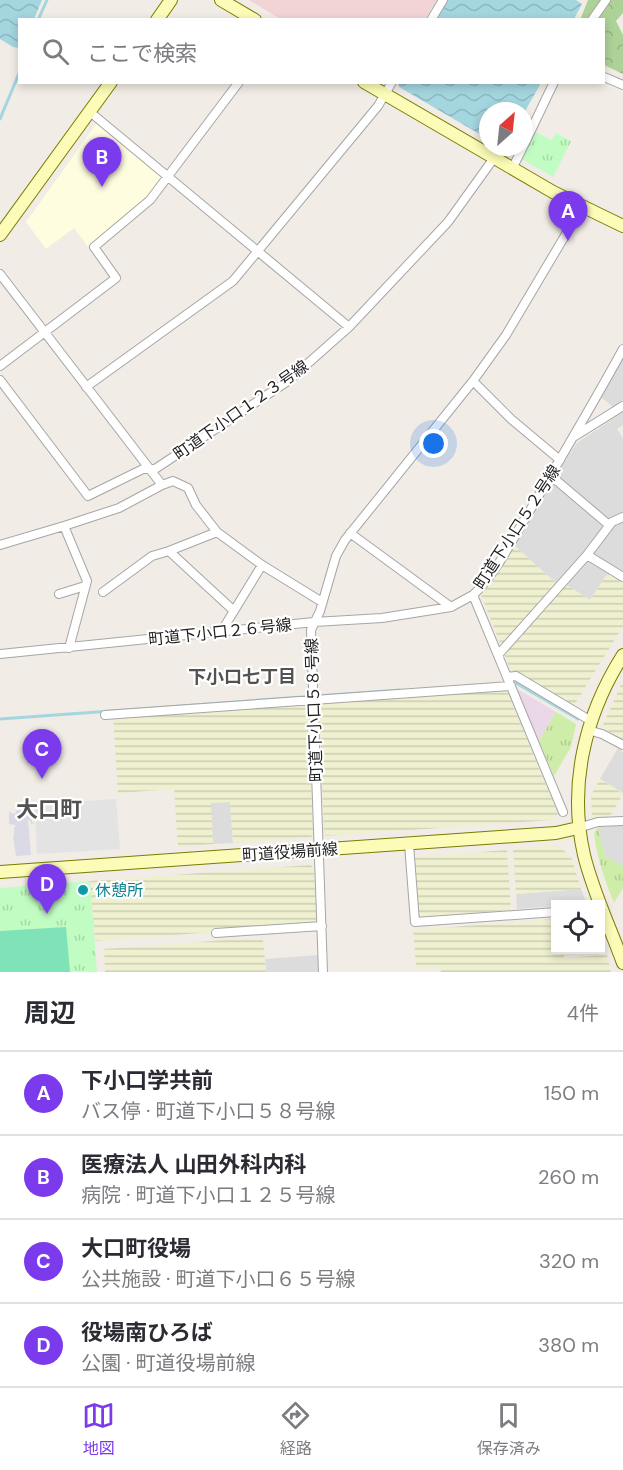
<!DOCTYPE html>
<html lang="ja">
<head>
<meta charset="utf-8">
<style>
  :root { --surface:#fff; --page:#f7f7f7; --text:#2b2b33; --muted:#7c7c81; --line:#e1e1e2; --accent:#7c3aed }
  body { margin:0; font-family:"DM Sans","Noto Sans JP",sans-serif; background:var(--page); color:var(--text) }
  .controls { position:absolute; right:18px; bottom:18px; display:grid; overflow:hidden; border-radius:0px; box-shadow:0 3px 9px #0003 }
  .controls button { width:54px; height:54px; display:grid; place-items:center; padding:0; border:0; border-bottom:2px solid var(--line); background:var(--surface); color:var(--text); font:30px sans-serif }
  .compass { position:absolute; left:479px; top:102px; width:54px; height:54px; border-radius:50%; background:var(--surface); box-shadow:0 3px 9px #0003; rotate:27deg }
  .you { position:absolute; left:434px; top:444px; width:21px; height:21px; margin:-15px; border:4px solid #fff; border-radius:50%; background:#1a73e8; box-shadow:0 0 0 9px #1a73e833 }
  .badge { display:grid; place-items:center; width:39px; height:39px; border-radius:50%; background:var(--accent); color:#fff; font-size:20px; font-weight:700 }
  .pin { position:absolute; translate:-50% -50px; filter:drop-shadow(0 2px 3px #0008) }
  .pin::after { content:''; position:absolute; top:32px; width:21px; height:18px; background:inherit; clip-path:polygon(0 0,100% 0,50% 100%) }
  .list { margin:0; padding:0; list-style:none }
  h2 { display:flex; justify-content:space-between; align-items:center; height:78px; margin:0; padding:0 24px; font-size:26px }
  h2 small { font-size:20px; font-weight:400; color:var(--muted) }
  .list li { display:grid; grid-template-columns:39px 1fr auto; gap:18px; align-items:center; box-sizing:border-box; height:84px; padding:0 24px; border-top:2px solid var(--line) }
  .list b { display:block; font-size:22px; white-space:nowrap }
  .list p { margin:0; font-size:20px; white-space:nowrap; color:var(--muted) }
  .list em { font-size:20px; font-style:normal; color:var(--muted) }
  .icon { flex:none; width:33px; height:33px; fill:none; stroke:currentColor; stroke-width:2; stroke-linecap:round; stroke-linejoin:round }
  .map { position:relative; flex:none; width:623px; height:972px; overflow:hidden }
  .search { position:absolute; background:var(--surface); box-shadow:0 3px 9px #0003; left:18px; right:18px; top:18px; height:66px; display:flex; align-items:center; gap:15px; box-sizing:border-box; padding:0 21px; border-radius:0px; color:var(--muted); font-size:22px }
  .sheet { height:414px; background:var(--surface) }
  nav { display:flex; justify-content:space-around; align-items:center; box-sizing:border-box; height:84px; border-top:2px solid var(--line); background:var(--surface); font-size:16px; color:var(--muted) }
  nav a { display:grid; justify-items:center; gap:3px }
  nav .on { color:var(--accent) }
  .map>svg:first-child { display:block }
  .residential { fill:#dddcdc }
  .commercial { fill:#f2d4d5 }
  .industrial { fill:#ead7e7 }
  .education { fill:#fffde0 }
  .farmland { fill:url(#farmland-rules) }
  .grass { fill:url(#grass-tufts) }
  .forest { fill:url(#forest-crowns) }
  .park { fill:url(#park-tufts) }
  .pitch { fill:#80e3b7 }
  .parking { fill:#e3e3e3 }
  .plaza { fill:#d9dae6 }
  .water { fill:url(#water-waves) }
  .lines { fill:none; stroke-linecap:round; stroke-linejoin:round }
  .stream { stroke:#a4d6e0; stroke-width:3 }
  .street-casing { stroke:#a6a6a6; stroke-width:10 }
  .secondary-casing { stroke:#777d00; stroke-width:14 }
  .street { stroke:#fff; stroke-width:8 }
  .secondary { stroke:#fcfcb8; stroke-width:12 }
  .culture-dot { fill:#0f9aa8; stroke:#fff; stroke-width:2 }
  .labels { text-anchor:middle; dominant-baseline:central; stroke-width:4.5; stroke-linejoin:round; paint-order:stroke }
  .street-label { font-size:16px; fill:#1f1f1f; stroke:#fff }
  .culture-label { font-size:16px; fill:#0d838f; stroke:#fff; text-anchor:start }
  .neighbourhood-label { font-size:18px; font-weight:bold; fill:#525252; stroke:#fff }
  .district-label { font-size:22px; font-weight:bold; fill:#525252; stroke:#fff }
</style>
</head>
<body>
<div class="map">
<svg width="623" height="972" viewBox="0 0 623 972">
  <defs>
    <pattern id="farmland-rules" width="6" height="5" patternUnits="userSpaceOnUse" patternTransform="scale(1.5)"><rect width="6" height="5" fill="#eff0d0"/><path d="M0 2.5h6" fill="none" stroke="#cccdb2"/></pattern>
    <pattern id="grass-tufts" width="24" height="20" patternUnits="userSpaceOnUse" patternTransform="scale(1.5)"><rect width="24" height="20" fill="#ceeda9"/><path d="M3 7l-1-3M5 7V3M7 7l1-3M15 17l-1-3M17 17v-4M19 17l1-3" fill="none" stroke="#b0cb91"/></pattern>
    <pattern id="forest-crowns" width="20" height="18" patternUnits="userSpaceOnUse" patternTransform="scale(1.5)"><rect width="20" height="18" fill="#add298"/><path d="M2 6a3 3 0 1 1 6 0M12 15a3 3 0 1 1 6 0" fill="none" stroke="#94b483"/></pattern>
    <pattern id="park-tufts" width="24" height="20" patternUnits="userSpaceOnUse" patternTransform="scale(1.5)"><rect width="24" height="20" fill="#c1fcc2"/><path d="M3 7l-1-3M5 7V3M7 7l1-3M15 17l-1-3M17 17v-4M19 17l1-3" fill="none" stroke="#a5d8a6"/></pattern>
    <pattern id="water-waves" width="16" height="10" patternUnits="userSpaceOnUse" patternTransform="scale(1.5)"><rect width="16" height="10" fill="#a4d6e0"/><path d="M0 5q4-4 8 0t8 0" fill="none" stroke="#8db7c0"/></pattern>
  </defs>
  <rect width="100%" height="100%" fill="#f1ece5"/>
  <!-- residential -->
  <path class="residential" d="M623 357V400L613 407 601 397Z
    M623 412V425L617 429 623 438V515L609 521 555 476 577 443Z
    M552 479 606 525 558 585 515 546Z
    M623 519V572L594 554 593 550 613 524Z
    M586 559 608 573 590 600 565 584Z
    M618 748 623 752V793L600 779Z
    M230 802 233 843 213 844 210 803Z
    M623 825V866L605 856 598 827Z
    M581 889 587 904H556L555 906 517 909 516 894Z
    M318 955V972H266L265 959Z"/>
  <!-- commercial -->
  <path class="commercial" d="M249 0H437L425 19 282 20Z"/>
  <!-- industrial -->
  <path class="industrial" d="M517 689 556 712 539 741 529 718Z"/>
  <!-- education -->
  <path class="education" d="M96 124H100L161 175V177L147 197 88 247 74 228 46 249 26 222Z"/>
  <!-- farmland -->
  <path class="farmland" d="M515 546 558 585 502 648 481 595Z
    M608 573 623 583V626L573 707 510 669 504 653 565 584 590 600Z
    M623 680V738L622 739 602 727Z
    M506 688 558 814 552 820 326 836 324 834 319 703Z
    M308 702 313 835 311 837 233 843 230 802 211 803 213 844 178 847 174 789 118 793 113 716Z
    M600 779 623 794 610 816 592 818 591 795Z
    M556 845 571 856 581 889 516 894 513 849Z
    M507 850 511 910 420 917 417 915 413 860 416 857Z
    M310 865 314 868 317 924 95 941 90 881Z
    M555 919 556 950H564V958L607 955 611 972H441L440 968 420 969 416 966 413 930Z
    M240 939H263L266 972H105L104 949Z"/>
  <!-- grass -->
  <path class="grass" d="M556 712 576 724 571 747 554 776 539 741Z
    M598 827 605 856 623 866V888L614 903C605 881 597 858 594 834Z"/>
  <!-- forest -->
  <path class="forest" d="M588 0H623V13L616 21 623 35V74L604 65V20H580Z"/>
  <!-- park -->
  <path class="park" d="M535 132 552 140 556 133 571 141 553 177 522 159Z
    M90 881 97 972H0V888Z"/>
  <!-- pitch -->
  <path class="pitch" d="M66 927 70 972H0V931Z"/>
  <!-- parking -->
  <path class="parking" d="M116 799 120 849 37 854 35 810 40 804Z"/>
  <!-- plaza -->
  <path class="plaza" d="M17 810H24L27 815 32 814V822L35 823 31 824 30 820H28L31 855 16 856 13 836 14 835V828L16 825 9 824V812L15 814Z"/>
  <!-- water -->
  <path class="water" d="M0 0H42L34 19 20 20 19 48 13 47 0 39Z
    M448 0H576L582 4 574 19H436Z
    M398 83V82L541 83 524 113V111H488V139L399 87Z"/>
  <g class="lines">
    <!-- stream -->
    <path class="stream" d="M38 20 47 0
      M0 119 20 71
      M511 683H516L578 719
      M0 719 400 690"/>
    <!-- street casing -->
    <g class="street-casing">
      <path id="street" d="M431 20 443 0
        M592 20 606 0
        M604 77 623 85
        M90 112 349 327
        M524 145 554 82
        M512 169 523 147
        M0 274 162 485 173 481 188 488 196 505 217 532 262 565 221 632
        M0 366 116 278 94 247 150 200 239 82
        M0 380 88 496 143 469H155L288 381 349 327 448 222 494 158
        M473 381 511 419 560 460
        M86 387 233 281 378 106 392 82
        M575 436 623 406
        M550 475 609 525
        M64 526 119 508 162 485
        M350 533 451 607
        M0 545 64 526 87 581 69 648
        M169 551 217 532
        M587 555 623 577
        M262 565 322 602
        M103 592 152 556 169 551 234 611
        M59 594 85 586
        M0 654 314 622 382 618 451 607 473 595
        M498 655 587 555 612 522 623 517
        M507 677 516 676 591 721
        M105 715 511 686
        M588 730 602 734 623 745
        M563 812 473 595C497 573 512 539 529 512 561 458 593 404 623 349
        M578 828 598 822 623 821
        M409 844 415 922 556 912
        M216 933 322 926
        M323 972 311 630 320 611 336 556 345 540 473 381 506 335 582 207"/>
    </g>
    <!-- secondary casing -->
    <g class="secondary-casing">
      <path id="secondary" d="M221 0 255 20
        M157 20 171 0
        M364 82 553 192 623 226
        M0 235 111 82
        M623 655C585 715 568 785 584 855 593 892 610 927 623 963
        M0 872 556 833 578 828"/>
    </g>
    <!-- street -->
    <use href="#street" class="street"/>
    <!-- secondary -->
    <use href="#secondary" class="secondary"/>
  </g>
  <!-- markers -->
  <circle class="culture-dot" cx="83" cy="890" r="6"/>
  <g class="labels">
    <!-- street labels -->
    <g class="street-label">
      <text transform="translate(241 410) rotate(-35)">町道下小口１２３号線</text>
      <text transform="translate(517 527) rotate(-57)">町道下小口５２号線</text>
      <text transform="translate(220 632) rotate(-6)">町道下小口２６号線</text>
      <text transform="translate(314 710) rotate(-92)">町道下小口５８号線</text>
      <text transform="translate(290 852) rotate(-4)">町道役場前線</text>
    </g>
    <!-- culture labels -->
    <g class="culture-label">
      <text x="95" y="890">休憩所</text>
    </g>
    <!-- neighbourhood labels -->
    <g class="neighbourhood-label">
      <text x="242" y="677">下小口七丁目</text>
    </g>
    <!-- district labels -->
    <g class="district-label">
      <text x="49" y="809">大口町</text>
    </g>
  </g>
</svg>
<div class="controls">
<button><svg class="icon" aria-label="locate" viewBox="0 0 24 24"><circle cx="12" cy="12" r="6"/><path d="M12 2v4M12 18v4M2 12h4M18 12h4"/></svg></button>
</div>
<svg class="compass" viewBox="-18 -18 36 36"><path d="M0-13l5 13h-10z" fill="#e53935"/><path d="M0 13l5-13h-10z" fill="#7c7c81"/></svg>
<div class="you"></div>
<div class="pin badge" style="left:568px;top:241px">A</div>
<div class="pin badge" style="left:102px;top:187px">B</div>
<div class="pin badge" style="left:42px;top:779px">C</div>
<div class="pin badge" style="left:47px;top:914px">D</div>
<div class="search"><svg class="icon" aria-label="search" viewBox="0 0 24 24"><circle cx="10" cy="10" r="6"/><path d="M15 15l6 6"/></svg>ここで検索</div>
</div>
<section class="sheet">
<h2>周辺<small>4件</small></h2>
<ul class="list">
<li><span class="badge">A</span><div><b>下小口学共前</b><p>バス停 · 町道下小口５８号線</p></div><em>150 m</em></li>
<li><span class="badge">B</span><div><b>医療法人 山田外科内科</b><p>病院 · 町道下小口１２５号線</p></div><em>260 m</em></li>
<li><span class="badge">C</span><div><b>大口町役場</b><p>公共施設 · 町道下小口６５号線</p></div><em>320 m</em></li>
<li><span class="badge">D</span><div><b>役場南ひろば</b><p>公園 · 町道役場前線</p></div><em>380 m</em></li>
</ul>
</section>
<nav>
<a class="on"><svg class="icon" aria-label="map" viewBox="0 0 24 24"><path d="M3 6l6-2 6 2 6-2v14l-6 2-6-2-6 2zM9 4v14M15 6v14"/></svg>地図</a>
<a><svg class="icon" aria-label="directions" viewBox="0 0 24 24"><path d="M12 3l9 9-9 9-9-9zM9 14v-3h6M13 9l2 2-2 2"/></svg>経路</a>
<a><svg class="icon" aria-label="saved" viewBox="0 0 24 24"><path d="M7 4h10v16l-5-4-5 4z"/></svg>保存済み</a>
</nav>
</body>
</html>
